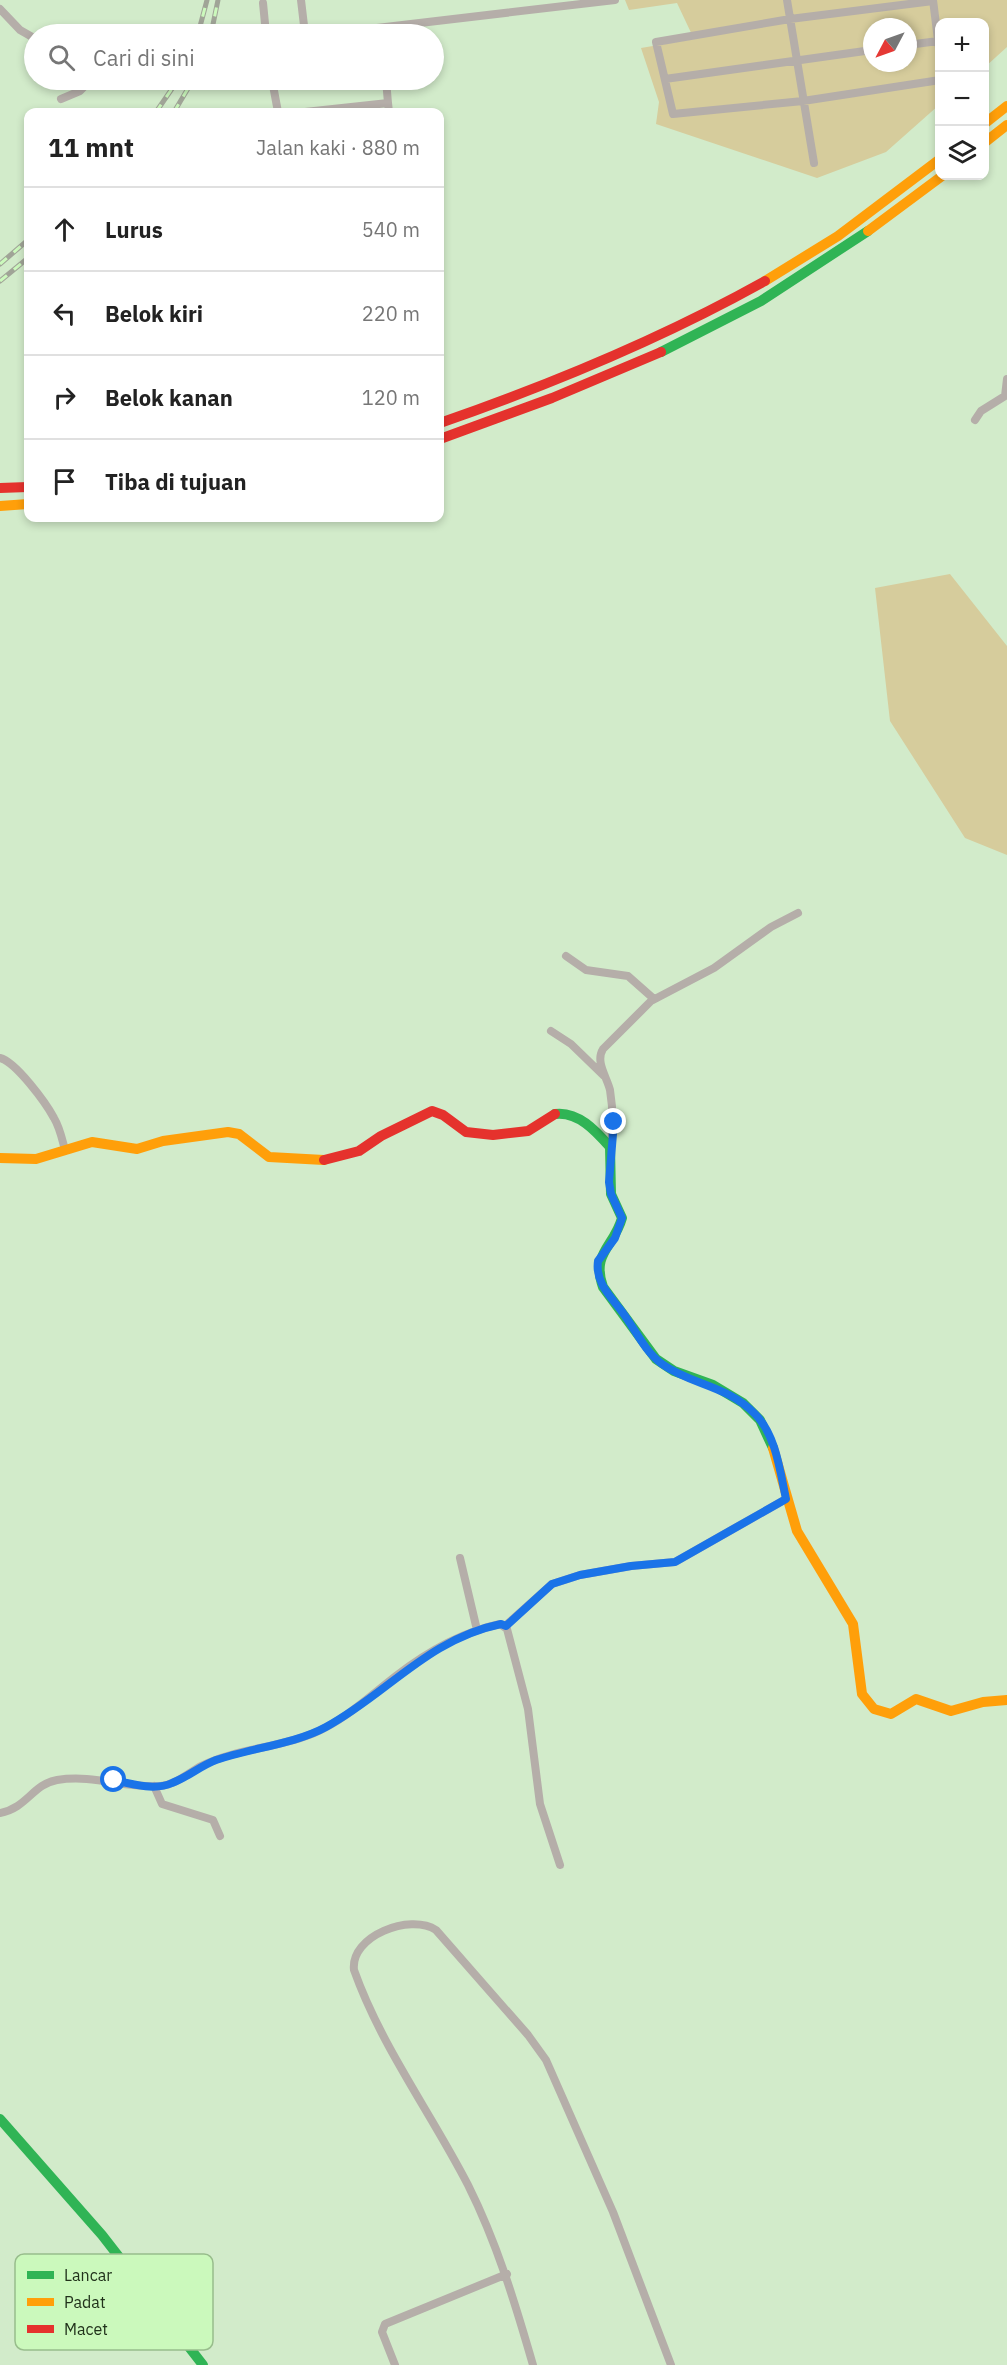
<!DOCTYPE html>
<html lang="id">
<head>
<meta charset="utf-8">
<style>
  :root { --surface:#fff; --page:#f6f6f6; --text:#222; --muted:#767676; --line:#e0e0e0 }
  body { margin:0; font-family:"IBM Plex Sans",sans-serif; background:var(--page); color:var(--text) }
  .controls { position:absolute; right:18px; top:18px; display:grid; overflow:hidden; border-radius:12px; box-shadow:0 3px 9px #0003 }
  .controls button { width:54px; height:54px; display:grid; place-items:center; padding:0; border:0; border-bottom:2px solid var(--line); background:var(--surface); color:var(--text); font:30px sans-serif }
  .compass { position:absolute; left:863px; top:18px; width:54px; height:54px; border-radius:50%; background:var(--surface); box-shadow:0 3px 9px #0003; rotate:229deg }
  .stop { position:absolute; width:18px; height:18px; margin:-14px; border:4px solid #1a73e8; border-radius:50%; background:#fff }
  .stop.end { background:#1a73e8; border-color:#fff; box-shadow:0 2px 6px #0008 }
  .list { margin:0; padding:0; list-style:none }
  h2 { display:flex; justify-content:space-between; align-items:center; height:78px; margin:0; padding:0 24px; font-size:26px }
  h2 small { font-size:20px; font-weight:400; color:var(--muted) }
  .list li { display:grid; grid-template-columns:39px 1fr auto; gap:18px; align-items:center; box-sizing:border-box; height:84px; padding:0 24px; border-top:2px solid var(--line) }
  .list b { display:block; font-size:22px; white-space:nowrap }
  .list em { font-size:20px; font-style:normal; color:var(--muted) }
  .icon { flex:none; width:33px; height:33px; fill:none; stroke:currentColor; stroke-width:2; stroke-linecap:round; stroke-linejoin:round }
  .map { position:relative; flex:none; width:1007px; height:2365px; overflow:hidden }
  .search { position:absolute; background:var(--surface); box-shadow:0 3px 9px #0003; left:24px; top:24px; width:420px; height:66px; display:flex; align-items:center; gap:15px; box-sizing:border-box; padding:0 21px; border-radius:33px; color:var(--muted); font-size:22px }
  .panel { position:absolute; background:var(--surface); box-shadow:0 3px 9px #0003; left:24px; top:108px; width:420px; height:414px; border-radius:12px }
  .map>svg:first-child { display:block }
  .green { fill:#d6cc9c; fill-rule:evenodd }
  .lines { fill:none; stroke-linecap:round; stroke-linejoin:round }
  .street { stroke:#b5aea9; stroke-width:8 }
  .fast { stroke:#30b455; stroke-width:10 }
  .slow { stroke:#ff9f0a; stroke-width:10 }
  .jam { stroke:#e5322d; stroke-width:10 }
  .rail-casing { stroke:#a0a497; stroke-width:5 }
  .rail { stroke:#cbf9bc; stroke-width:3; stroke-dasharray:9; stroke-linecap:butt }
  .route { stroke:#1a73e8; stroke-width:8 }
  .key { fill:#cbf9bc; stroke:#98bd8c; stroke-width:1.5 }
  .key-label { font-size:16px; fill:#21321b }
</style>
</head>
<body>
<div class="map">
<svg width="1007" height="2365" viewBox="0 0 1007 2365">
  <rect width="100%" height="100%" fill="#d2ebca"/>
  <!-- green -->
  <path class="green" d="M625 0H1007V47L985 67 984 22H940L939 105 886 152 817 178 656 124 659 102 641 48 694 39 677 3 629 10ZM872 27H908V63H872Z
    M950 574 1007 646V855L965 838 890 721 875 588Z"/>
  <g class="lines">
    <!-- street -->
    <path class="street" d="M301 0 305 34
      M787 0 814 163
      M933 0 940 56
      M933 1 790 19 656 42 673 114 803 101 940 80
      M263 3 266 34
      M0 9 20 30 34 38
      M326 34 615 0
      M908 45 938 41
      M665 79 872 50
      M272 80 278 112
      M386 80 388 103
      M273 81 291 80
      M61 99 80 91 87 84 86 80
      M305 112 388 103 389 112
      M975 420 981 411 1005 396 1007 379
      M566 956 586 970 628 976 654 999
      M551 1031 571 1044 604 1076
      M0 1058C16 1062 46 1103 54 1118 60 1128 62 1139 65 1150
      M610 1147C614 1128 613 1109 610 1090 607 1077 595 1062 603 1049L651 1001 714 968 771 927 798 913
      M460 1558 477 1630
      M505 1626 552 1584 580 1575 631 1566 675 1562 786 1499
      M154 1786 162 1804 213 1820 220 1836
      M0 1813C27 1808 33 1784 57 1780 95 1774 126 1789 161 1786 177 1784 188 1773 201 1766 238 1748 279 1748 314 1733 345 1720 370 1696 396 1676 427 1652 462 1632 500 1624L507 1629 528 1709 540 1804 560 1865
      M395 2365 382 2332 385 2324 507 2274
      M533 2365C515 2303 497 2243 468 2185 431 2113 381 2046 354 1970 350 1936 410 1913 436 1930L528 2035 546 2060 613 2212 671 2365"/>
    <!-- fast -->
    <path class="fast" d="M661 352 761 301 868 231
      M555 1114C578 1111 596 1131 610 1147L611 1194 622 1218C614 1247 591 1253 603 1287L656 1359 674 1371 713 1385 743 1403 760 1420 773 1448
      M0 2119 102 2235 203 2365"/>
    <!-- slow -->
    <path class="slow" d="M984 124 1007 106
      M984 143 1007 125
      M868 231 942 176
      M765 281 838 236 940 159
      M0 506 28 504
      M0 1158 36 1159 92 1142 137 1149 163 1141 228 1132 239 1134 269 1157 324 1160
      M773 1448 797 1531 853 1624 862 1694 874 1709 891 1714 916 1699 951 1711 983 1702 1007 1700"/>
    <!-- jam -->
    <path class="jam" d="M440 423C552 384 661 339 765 281
      M440 439 552 398 661 352
      M0 488 28 487
      M324 1160 359 1151 381 1136 432 1111 443 1115 466 1132 493 1135 528 1131 555 1114"/>
    <!-- rail casing -->
    <g class="rail-casing">
      <path id="rail" d="M198 34 207 0
        M211 34 218 0
        M156 112 178 80
        M174 112 193 80
        M0 264 28 240
        M0 281 28 258"/>
    </g>
    <!-- rail -->
    <use href="#rail" class="rail"/>
  </g>
  <g class="lines">
    <!-- route -->
    <path class="route" d="M114 1780C131 1784 155 1791 172 1783 188 1777 200 1766 216 1760 251 1748 295 1744 326 1727 387 1694 428 1639 501 1624L506 1626 552 1584 580 1575 631 1566 675 1562 786 1499C780 1471 776 1435 755 1414 727 1385 691 1385 662 1364 643 1350 635 1328 620 1309 609 1295 595 1281 598 1261L615 1238 622 1218 611 1194 609 1182 614 1122"/>
  </g>
  <!-- legend -->
  <rect x="15" y="2254" width="198" height="96" rx="9" class="key"/>
  <rect x="27" y="2271" width="27" height="8" fill="#30b455"/>
  <rect x="27" y="2298" width="27" height="8" fill="#ff9f0a"/>
  <rect x="27" y="2325" width="27" height="8" fill="#e5322d"/>
  <g class="key-label">
    <text x="64" y="2281">Lancar</text>
    <text x="64" y="2308">Padat</text>
    <text x="64" y="2335">Macet</text>
  </g>
</svg>
<div class="controls">
<button>+</button>
<button>−</button>
<button><svg class="icon" aria-label="layers" viewBox="0 0 24 24"><path d="M12 4l9 5-9 5-9-5zM3 14l9 5 9-5"/></svg></button>
</div>
<svg class="compass" viewBox="-18 -18 36 36"><path d="M0-13l5 13h-10z" fill="#e53935"/><path d="M0 13l5-13h-10z" fill="#767676"/></svg>
<div class="stop" style="left:114px;top:1780px"></div>
<div class="stop end" style="left:614px;top:1122px"></div>
<div class="search"><svg class="icon" aria-label="search" viewBox="0 0 24 24"><circle cx="10" cy="10" r="6"/><path d="M15 15l6 6"/></svg>Cari di sini</div>
<section class="panel">
<h2>11 mnt<small>Jalan kaki · 880 m</small></h2>
<ul class="list">
<li><svg class="icon" aria-label="ahead" viewBox="0 0 24 24"><path d="M12 20V5M6 11l6-6 6 6"/></svg><div><b>Lurus</b></div><em>540 m</em></li>
<li><svg class="icon" aria-label="left" viewBox="0 0 24 24"><path d="M17 20v-9H6M10 6l-5 5 5 5"/></svg><div><b>Belok kiri</b></div><em>220 m</em></li>
<li><svg class="icon" aria-label="right" viewBox="0 0 24 24"><path d="M7 20v-9h11M14 6l5 5-5 5"/></svg><div><b>Belok kanan</b></div><em>120 m</em></li>
<li><svg class="icon" aria-label="arrive" viewBox="0 0 24 24"><path d="M6 21V4h12l-3 4 3 4H6"/></svg><div><b>Tiba di tujuan</b></div></li>
</ul>
</section>
</div>
</body>
</html>
